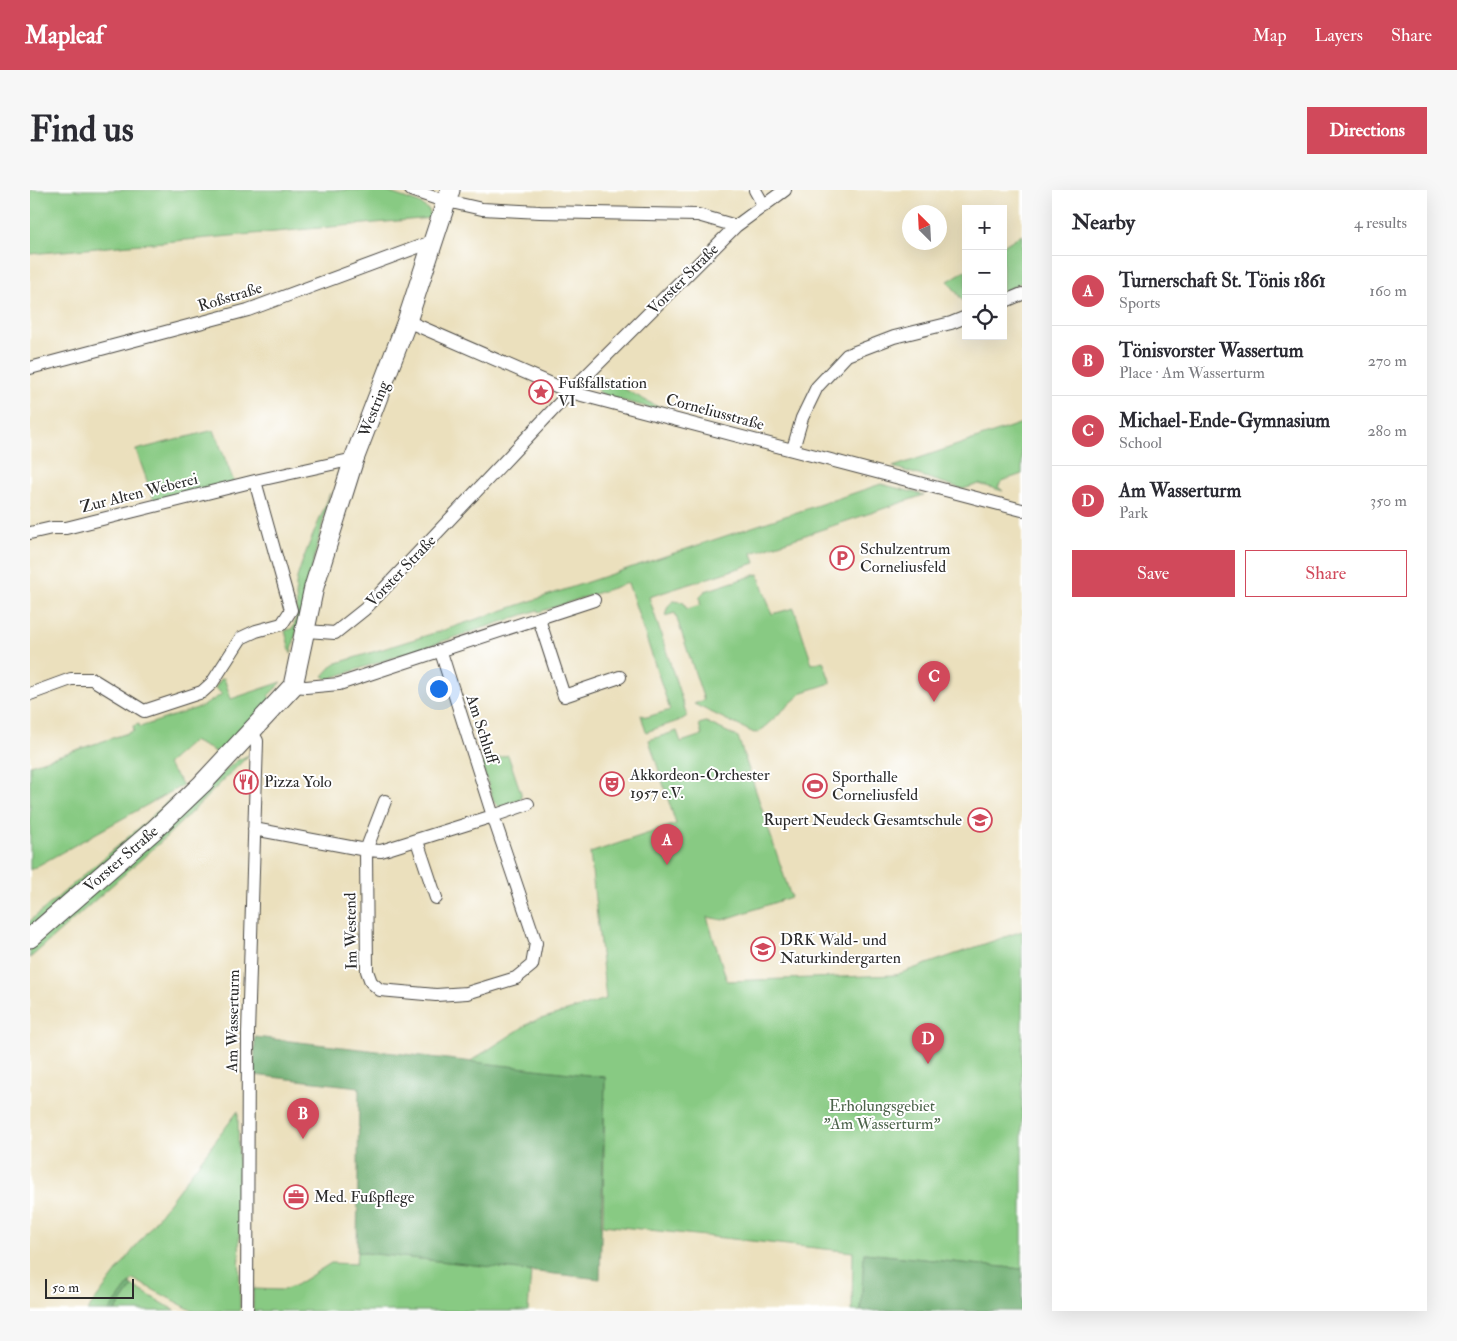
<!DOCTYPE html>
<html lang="en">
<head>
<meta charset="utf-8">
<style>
  :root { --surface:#fff; --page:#f7f7f7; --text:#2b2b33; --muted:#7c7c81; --line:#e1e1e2; --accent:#d1495b }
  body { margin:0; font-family:"IM FELL Double Pica",serif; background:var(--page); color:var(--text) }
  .controls { position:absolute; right:15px; top:15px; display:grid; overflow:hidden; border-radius:0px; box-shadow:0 5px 20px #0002 }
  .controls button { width:45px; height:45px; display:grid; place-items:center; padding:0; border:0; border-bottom:1px solid var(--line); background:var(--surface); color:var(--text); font:25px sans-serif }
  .compass { position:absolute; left:872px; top:15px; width:45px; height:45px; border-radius:50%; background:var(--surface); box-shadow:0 5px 20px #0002; rotate:336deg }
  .scale { position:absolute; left:15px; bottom:12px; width:89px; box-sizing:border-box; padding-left:5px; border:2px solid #2b2b2b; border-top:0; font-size:14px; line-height:18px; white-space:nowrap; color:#2b2b2b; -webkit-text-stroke:4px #fff; paint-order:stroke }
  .you { position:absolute; left:408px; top:498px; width:18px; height:18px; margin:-12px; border:4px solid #fff; border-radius:50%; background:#1a73e8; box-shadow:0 0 0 8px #1a73e833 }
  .badge { display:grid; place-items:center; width:32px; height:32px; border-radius:50%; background:var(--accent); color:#fff; font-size:16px; font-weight:700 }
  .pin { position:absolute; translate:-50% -41px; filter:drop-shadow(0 1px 2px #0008) }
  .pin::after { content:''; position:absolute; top:26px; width:18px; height:15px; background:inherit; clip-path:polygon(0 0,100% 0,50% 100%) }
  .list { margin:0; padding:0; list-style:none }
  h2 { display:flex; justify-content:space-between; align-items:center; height:65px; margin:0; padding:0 20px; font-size:21px }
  h2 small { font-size:16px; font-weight:400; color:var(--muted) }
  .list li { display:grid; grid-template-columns:32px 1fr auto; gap:15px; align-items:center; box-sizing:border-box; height:70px; padding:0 20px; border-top:1px solid var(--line) }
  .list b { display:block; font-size:19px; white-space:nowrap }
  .list p { margin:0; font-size:16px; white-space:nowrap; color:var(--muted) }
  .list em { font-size:16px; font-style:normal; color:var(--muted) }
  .actions { display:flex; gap:10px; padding:15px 20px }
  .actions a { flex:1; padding:11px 0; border:1px solid var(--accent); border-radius:0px; text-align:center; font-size:18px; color:var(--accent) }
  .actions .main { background:var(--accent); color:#fff }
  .icon { flex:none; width:28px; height:28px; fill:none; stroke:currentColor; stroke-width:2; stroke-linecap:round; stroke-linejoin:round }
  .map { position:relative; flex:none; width:992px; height:1121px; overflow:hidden; border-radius:0px }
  header { display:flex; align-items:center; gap:30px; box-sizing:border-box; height:70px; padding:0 25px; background:var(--accent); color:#fff }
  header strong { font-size:24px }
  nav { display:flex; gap:28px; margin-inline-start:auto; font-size:18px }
  .intro { display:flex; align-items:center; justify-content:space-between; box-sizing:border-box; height:120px; padding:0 30px }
  h1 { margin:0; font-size:35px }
  .button { padding:12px 22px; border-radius:0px; background:var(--accent); color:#fff; font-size:18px; font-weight:700 }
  main { display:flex; gap:30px; padding:0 30px }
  aside { flex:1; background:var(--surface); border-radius:0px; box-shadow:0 5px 20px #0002 }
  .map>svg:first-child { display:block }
  .green { fill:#88ca83; stroke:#5a7a57 }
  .forest { fill:#6eae71; stroke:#4c6c4e }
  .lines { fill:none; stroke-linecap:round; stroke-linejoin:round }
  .street-casing { stroke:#484641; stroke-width:14 }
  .secondary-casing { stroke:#484641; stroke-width:21 }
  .street { stroke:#fff; stroke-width:12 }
  .secondary { stroke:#fff; stroke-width:19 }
  .labels { text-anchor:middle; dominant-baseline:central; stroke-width:4; stroke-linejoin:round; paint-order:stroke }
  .street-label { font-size:16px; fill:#2b2b2b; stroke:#fff }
  .poi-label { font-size:16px; fill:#2b2b2b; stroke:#fff; text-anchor:start }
  .park-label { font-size:16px; fill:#4c634a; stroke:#fff }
</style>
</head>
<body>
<header>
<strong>Mapleaf</strong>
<nav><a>Map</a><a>Layers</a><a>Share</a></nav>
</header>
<div class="intro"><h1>Find us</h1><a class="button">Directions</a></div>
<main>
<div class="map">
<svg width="992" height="1121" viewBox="0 0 992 1121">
  <rect width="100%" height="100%" fill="#fff"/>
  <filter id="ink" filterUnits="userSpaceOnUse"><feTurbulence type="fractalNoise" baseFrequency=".02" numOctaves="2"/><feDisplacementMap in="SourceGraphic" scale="10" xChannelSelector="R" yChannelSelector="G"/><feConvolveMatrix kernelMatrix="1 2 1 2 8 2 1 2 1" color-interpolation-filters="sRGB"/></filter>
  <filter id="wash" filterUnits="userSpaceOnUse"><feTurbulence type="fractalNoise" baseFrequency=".0096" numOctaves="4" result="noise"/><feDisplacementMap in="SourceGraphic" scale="20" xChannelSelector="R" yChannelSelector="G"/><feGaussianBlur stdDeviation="1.12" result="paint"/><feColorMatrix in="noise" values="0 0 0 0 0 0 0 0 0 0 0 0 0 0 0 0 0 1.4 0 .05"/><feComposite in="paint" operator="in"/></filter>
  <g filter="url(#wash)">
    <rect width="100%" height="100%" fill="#ebe0bd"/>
    <!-- green -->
    <path class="green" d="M0 0H352L389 13 399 20 401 28 0 64Z
      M992 44V92L973 102V56Z
      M936 80V112L932 110 918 91Z
      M574 188 626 216 631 217 628 220 575 206 568 201V193Z
      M992 233V284L972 291 968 297 973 301 949 294 933 299 863 277Z
      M184 240 204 292 125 313 106 260Z
      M851 294 894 305 722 363 725 373 619 407 657 526 651 530 616 542 611 525 617 527 640 520 598 393 509 422 508 420 298 489 293 486 304 474 411 441Z
      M300 303 261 464 255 441 263 438C271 420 263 407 267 388 275 360 290 331 300 303Z
      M728 384 742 424 764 418 782 474 793 471 801 493 773 502 729 542 724 543 664 514 674 510 645 423 635 426 638 416 643 411 653 412 657 419 670 415V406L675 401Z
      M194 488 201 509 252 492 238 506 241 509 178 581 186 562 163 551 137 574 153 595 0 680V575L104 541 103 536 109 534 110 537 173 516 192 504 185 498 191 489Z
      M676 532 708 547 761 707 693 730 677 727 697 791 865 785 992 741V1079L834 1063 831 1121H822L823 1062 573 1035 575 887 439 872 501 832 576 809 560 663 646 634 619 550 647 541 651 552 672 545 669 534Z
      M219 565 134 649 0 768V754L206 571Z
      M478 565 491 603V609L469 617 464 612 451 573Z
      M161 597 0 739V731L116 632 139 610Z
      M208 921 210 1121H163L103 1089 79 1121H57Z
      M327 1062 501 1081 498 1121H223V1099L253 1100 266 1095 301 1073 326 1074Z
      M103 1096 146 1121H85Z"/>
    <!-- forest -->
    <path class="forest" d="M225 847 575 887 570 1089 327 1062 329 897 224 885Z
      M834 1063 992 1079V1121H831Z
      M99 1094 103 1096 85 1121H79Z"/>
  </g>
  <g filter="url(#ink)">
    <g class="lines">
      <!-- street casing -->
      <g class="street-casing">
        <path id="street" d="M381 0 408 9 452 19 510 22 668 25 706 36
          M725 0 734 16
          M973 112 992 104
          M377 131 540 202 992 320
          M0 178 218 120 404 51
          M763 259 772 228 787 197 817 165 864 147 921 133 936 127
          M0 343 22 338H36L225 291
          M509 429 534 506 590 487
          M276 441 305 443 335 419 540 202 706 36 755 0
          M411 462 463 626 498 614
          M263 496 276 497 309 494 564 410
          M0 504 41 489H62L114 521 172 502 182 493 211 448 226 441 252 434 261 420 225 291 324 269
          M224 639 336 660 351 661 463 626 506 753 502 775 486 788 437 803 406 805 350 800 341 792 337 781 336 660 355 611
          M387 651 406 708
          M217 1121 218 844 227 551 222 542"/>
      </g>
      <!-- secondary casing -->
      <g class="secondary-casing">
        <path id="secondary" d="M0 748 124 640 172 594 263 496 284 397 297 355 324 269 377 131 420 0"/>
      </g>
      <!-- street -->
      <use href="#street" class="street"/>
      <!-- secondary -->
      <use href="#secondary" class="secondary"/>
    </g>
  </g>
  <!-- icons -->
  <defs>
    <g id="sight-ring" transform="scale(1.25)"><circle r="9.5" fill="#fff" stroke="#d1495b" stroke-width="1.5"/><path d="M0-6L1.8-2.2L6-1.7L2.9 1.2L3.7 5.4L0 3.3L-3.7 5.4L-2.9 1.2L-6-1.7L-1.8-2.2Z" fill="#d1495b"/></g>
    <g id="parking-ring" transform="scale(1.25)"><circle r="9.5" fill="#fff" stroke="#d1495b" stroke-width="1.5"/><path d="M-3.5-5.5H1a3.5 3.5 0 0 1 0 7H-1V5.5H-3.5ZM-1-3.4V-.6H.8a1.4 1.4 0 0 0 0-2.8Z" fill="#d1495b"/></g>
    <g id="restaurant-ring" transform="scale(1.25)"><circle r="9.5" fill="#fff" stroke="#d1495b" stroke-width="1.5"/><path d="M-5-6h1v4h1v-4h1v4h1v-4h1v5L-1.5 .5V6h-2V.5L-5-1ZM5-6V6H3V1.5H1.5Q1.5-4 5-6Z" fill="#d1495b"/></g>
    <g id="theatre-ring" transform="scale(1.25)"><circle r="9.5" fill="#fff" stroke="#d1495b" stroke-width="1.5"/><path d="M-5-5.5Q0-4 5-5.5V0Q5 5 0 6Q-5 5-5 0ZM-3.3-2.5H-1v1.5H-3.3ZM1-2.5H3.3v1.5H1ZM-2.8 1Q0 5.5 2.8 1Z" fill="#d1495b"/></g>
    <g id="stadium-ring" transform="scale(1.25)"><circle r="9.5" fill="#fff" stroke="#d1495b" stroke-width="1.5"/><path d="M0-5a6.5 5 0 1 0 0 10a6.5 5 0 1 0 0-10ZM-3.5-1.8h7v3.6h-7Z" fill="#d1495b"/></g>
    <g id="school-ring" transform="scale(1.25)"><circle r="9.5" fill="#fff" stroke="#d1495b" stroke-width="1.5"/><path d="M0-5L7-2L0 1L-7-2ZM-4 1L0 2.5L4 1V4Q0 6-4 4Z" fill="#d1495b"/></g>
    <g id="office-ring" transform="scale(1.25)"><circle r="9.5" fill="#fff" stroke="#d1495b" stroke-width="1.5"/><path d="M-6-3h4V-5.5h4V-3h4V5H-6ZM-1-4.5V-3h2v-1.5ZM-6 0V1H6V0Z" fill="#d1495b"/></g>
  </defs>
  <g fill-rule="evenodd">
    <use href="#sight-ring" x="511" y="202"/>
    <use href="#parking-ring" x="812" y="368"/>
    <use href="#restaurant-ring" x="216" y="592"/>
    <use href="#theatre-ring" x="582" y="594"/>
    <use href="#stadium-ring" x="785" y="596"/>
    <use href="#school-ring" x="950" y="630"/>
    <use href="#school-ring" x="733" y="759"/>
    <use href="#office-ring" x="266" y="1007"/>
  </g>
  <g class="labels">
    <!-- street labels -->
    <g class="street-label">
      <text transform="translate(653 89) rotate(-45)">Vorster Straße</text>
      <text transform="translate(200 107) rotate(-17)">Roßstraße</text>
      <text transform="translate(344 219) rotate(-69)">Westring</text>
      <text transform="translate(685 222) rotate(15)">Corneliusstraße</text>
      <text transform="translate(109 303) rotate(-14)">Zur Alten Weberei</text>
      <text transform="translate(371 381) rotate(-46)">Vorster Straße</text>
      <text transform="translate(452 539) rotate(72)">Am Schluff</text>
      <text transform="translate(91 669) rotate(-41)">Vorster Straße</text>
      <text transform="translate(321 741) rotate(-91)">Im Westend</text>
      <text transform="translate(203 831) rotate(-89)">Am Wasserturm</text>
    </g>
    <!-- poi labels -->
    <g class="poi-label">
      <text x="528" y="193">Fußfallstation<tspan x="528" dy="18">VI</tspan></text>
      <text x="830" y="359">Schulzentrum<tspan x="830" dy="18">Corneliusfeld</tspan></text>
      <text x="600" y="585">Akkordeon-Orchester<tspan x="600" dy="18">1957 e.V.</tspan></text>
      <text x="802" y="587">Sporthalle<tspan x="802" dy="18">Corneliusfeld</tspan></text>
      <text x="234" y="592">Pizza Yolo</text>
      <text x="932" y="630" text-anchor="end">Rupert Neudeck Gesamtschule</text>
      <text x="750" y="750">DRK Wald- und<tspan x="750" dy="18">Naturkindergarten</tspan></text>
      <text x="284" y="1007">Med. Fußpflege</text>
    </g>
    <!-- park labels -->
    <g class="park-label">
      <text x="852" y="916">Erholungsgebiet<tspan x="852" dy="18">"Am Wasserturm"</tspan></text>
    </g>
  </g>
</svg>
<div class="controls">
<button>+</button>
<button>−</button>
<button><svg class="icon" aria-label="locate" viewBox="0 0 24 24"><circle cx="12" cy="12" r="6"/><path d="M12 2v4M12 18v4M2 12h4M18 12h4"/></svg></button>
</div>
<svg class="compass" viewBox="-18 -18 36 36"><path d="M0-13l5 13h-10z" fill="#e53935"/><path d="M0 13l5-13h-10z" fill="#7c7c81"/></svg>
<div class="scale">50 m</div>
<div class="you"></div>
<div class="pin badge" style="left:637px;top:675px">A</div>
<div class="pin badge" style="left:273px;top:949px">B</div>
<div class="pin badge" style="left:904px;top:512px">C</div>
<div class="pin badge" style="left:898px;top:874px">D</div>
</div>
<aside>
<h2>Nearby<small>4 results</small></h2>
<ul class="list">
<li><span class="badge">A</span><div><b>Turnerschaft St. Tönis 1861</b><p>Sports</p></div><em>160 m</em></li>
<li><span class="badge">B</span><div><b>Tönisvorster Wassertum</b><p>Place · Am Wasserturm</p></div><em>270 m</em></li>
<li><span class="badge">C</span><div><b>Michael-Ende-Gymnasium</b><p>School</p></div><em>280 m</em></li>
<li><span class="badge">D</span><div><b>Am Wasserturm</b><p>Park</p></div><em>350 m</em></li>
</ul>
<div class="actions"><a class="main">Save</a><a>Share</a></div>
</aside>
</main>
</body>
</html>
